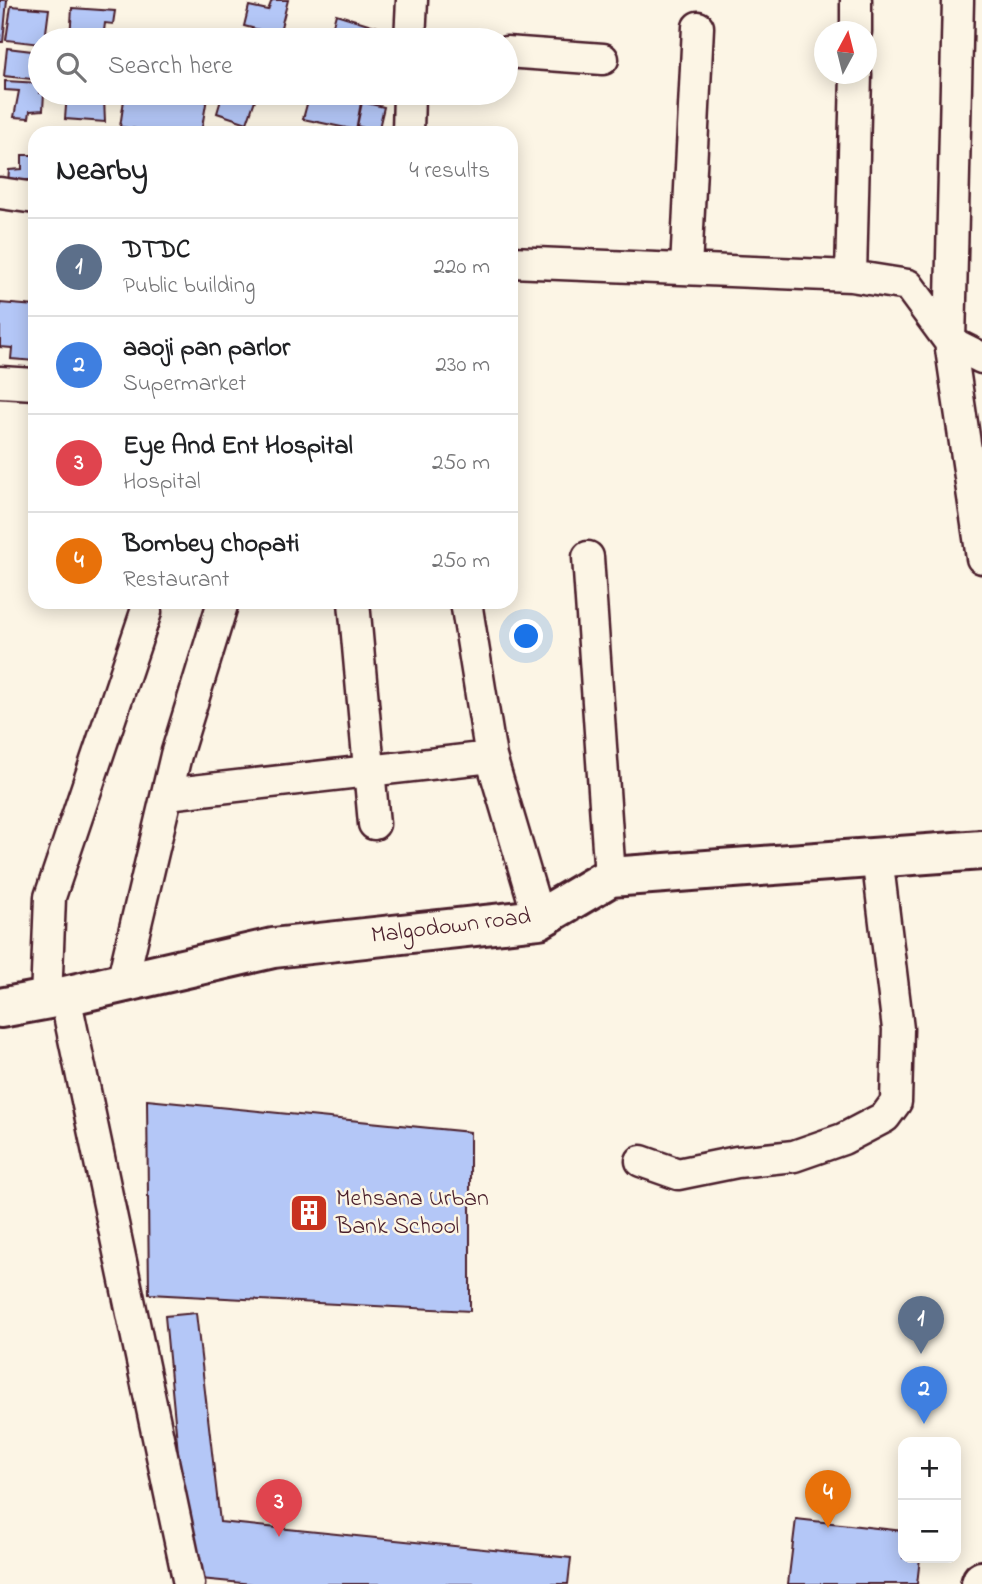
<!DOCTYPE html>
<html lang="en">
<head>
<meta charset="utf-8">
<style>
  :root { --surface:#fff; --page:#f6f6f6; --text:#202124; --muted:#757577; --line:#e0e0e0; --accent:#ea580c }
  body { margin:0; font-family:"Indie Flower",sans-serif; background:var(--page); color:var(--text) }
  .controls { position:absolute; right:21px; bottom:21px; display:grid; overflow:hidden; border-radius:14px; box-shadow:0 4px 18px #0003 }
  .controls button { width:63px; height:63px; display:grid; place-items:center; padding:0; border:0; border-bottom:2px solid var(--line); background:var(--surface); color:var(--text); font:35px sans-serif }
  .compass { position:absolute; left:814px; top:21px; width:63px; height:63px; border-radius:50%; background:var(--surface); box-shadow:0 4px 18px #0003; rotate:7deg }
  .you { position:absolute; left:527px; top:637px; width:24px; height:24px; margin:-18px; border:5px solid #fff; border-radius:50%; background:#1a73e8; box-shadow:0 0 0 10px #1a73e833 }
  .badge { display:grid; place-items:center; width:46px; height:46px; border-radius:50%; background:var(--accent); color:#fff; font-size:23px; font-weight:700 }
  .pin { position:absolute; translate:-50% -58px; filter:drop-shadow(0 2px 4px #0008) }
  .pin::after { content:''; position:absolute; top:37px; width:24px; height:21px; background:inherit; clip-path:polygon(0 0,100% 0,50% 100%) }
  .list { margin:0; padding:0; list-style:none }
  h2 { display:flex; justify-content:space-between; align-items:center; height:91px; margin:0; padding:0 28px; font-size:30px }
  h2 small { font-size:23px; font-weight:400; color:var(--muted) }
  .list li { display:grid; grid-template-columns:46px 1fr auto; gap:21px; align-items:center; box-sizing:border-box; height:98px; padding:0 28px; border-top:2px solid var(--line) }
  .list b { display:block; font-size:26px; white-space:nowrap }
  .list p { margin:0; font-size:23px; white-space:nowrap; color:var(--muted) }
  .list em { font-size:23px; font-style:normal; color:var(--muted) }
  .icon { flex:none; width:38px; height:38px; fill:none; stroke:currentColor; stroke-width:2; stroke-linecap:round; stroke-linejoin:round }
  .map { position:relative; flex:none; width:982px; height:1584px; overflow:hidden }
  .search { position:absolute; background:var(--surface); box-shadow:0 4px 18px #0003; left:28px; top:28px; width:490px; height:77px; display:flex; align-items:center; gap:18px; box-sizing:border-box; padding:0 24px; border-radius:38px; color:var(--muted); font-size:26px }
  .panel { position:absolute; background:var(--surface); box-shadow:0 4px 18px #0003; left:28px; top:126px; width:490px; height:483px; border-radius:21px }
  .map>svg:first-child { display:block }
  .building { fill:#b4c7f7; stroke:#4a1f2b; stroke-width:2 }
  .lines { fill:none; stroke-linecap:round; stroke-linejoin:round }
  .street-casing { stroke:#4a1f2b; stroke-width:35 }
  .secondary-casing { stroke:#4a1f2b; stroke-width:44 }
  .street { stroke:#fcf5e5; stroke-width:30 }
  .secondary { stroke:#fcf5e5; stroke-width:38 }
  .labels { text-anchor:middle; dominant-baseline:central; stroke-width:5; stroke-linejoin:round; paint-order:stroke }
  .street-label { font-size:24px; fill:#4a1f2b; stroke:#fcf5e5 }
  .poi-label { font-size:24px; fill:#4a1f2b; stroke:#fcf5e5; text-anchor:start }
</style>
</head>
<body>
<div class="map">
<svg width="982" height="1584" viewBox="0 0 982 1584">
  <rect width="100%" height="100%" fill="#fcf5e5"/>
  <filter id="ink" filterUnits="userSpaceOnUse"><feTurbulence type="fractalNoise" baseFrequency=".0143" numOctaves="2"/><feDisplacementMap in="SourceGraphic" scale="14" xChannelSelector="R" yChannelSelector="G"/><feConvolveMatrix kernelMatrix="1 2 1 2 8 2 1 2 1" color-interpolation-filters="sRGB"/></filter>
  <g filter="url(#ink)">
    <!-- building -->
    <path class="building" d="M0 0H7L3 42H0Z
      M272 0H288L279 35 244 26 249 6 268 10Z
      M11 6 49 9 45 40H40V44L6 40Z
      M72 8 115 11 113 24 105 23 103 39 83 35V40L70 39Z
      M336 14 378 27 376 40H329Z
      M7 48 40 52V80L4 76Z
      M5 81 40 83V93H44L43 110 30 111 29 118 14 117 19 91 5 90Z
      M67 93H112V98H104L105 122 65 119Z
      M125 93H173L207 98 201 133H169L120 127Z
      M223 93 256 97 247 123 217 113Z
      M310 93H343L362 97 356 130 303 119Z
      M362 102 384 107 378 132 357 126Z
      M22 155H34L35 180H18L17 185 8 183 9 170 22 169Z
      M0 303 35 306V361L11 359 12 348 0 347Z
      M147 1100 470 1132V1311L149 1294Z
      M196 1313 220 1522 571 1558 568 1584H253L190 1578 165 1316Z
      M796 1519 903 1531V1558H920L917 1584H788Z"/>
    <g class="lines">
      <!-- street casing -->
      <g class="street-casing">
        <path id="street" d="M856 0V32
          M958 0 950 342 982 358
          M410 40 412 0
          M506 52 603 59
          M408 133 409 93
          M0 193 35 198
          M511 262 851 276 908 285 950 342 982 558
          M686 269 698 27
          M851 276 856 74
          M0 382 35 384
          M588 557 610 877
          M354 602 374 824
          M466 602 491 757 539 919
          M167 794 491 757
          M122 983 176 755 223 602
          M65 996 189 1584
          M46 1000 50 897 146 612
          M641 1161 678 1174 737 1162 794 1156 843 1139 885 1117 896 1102 898 1029 877 857"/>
      </g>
      <!-- secondary casing -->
      <g class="secondary-casing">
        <path id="secondary" d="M0 1008 65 996 273 948 539 919 610 877 982 850
          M981 1584 982 1581"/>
      </g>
      <!-- street -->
      <use href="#street" class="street"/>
      <!-- secondary -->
      <use href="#secondary" class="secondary"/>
    </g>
  </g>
  <!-- icons -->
  <defs>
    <g id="building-square" transform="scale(2.0125)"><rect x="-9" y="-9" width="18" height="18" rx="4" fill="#c8321e" stroke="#fcf5e5"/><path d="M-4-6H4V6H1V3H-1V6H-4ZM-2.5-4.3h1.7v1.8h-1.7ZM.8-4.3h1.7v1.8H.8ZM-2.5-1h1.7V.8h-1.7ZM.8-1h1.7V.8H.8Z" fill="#fff"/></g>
  </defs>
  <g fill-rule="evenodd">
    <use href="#building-square" x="309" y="1213"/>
  </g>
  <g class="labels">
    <!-- street labels -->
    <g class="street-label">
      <text transform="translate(451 927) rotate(-7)">Malgodown road</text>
    </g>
    <!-- poi labels -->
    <g class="poi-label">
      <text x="336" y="1199">Mehsana Urban<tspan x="336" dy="28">Bank School</tspan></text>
    </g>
  </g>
</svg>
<div class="controls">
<button>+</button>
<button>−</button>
</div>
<svg class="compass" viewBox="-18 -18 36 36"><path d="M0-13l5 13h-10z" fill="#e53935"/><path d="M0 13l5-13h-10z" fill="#757577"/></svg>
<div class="you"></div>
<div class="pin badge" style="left:921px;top:1354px;background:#5c6f8a">1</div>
<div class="pin badge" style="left:924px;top:1424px;background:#3f7fe0">2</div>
<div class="pin badge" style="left:279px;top:1537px;background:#e0444e">3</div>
<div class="pin badge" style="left:828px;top:1528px;background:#e8710a">4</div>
<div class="search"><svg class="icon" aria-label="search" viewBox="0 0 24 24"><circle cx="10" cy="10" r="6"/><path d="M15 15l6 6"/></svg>Search here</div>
<section class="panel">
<h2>Nearby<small>4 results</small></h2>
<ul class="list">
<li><span class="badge" style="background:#5c6f8a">1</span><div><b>DTDC</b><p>Public building</p></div><em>220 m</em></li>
<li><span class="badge" style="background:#3f7fe0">2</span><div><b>aaoji pan parlor</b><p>Supermarket</p></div><em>230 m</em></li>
<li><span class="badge" style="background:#e0444e">3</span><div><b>Eye And Ent Hospital</b><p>Hospital</p></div><em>250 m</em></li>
<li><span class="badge" style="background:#e8710a">4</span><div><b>Bombey chopati</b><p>Restaurant</p></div><em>250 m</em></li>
</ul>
</section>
</div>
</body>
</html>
